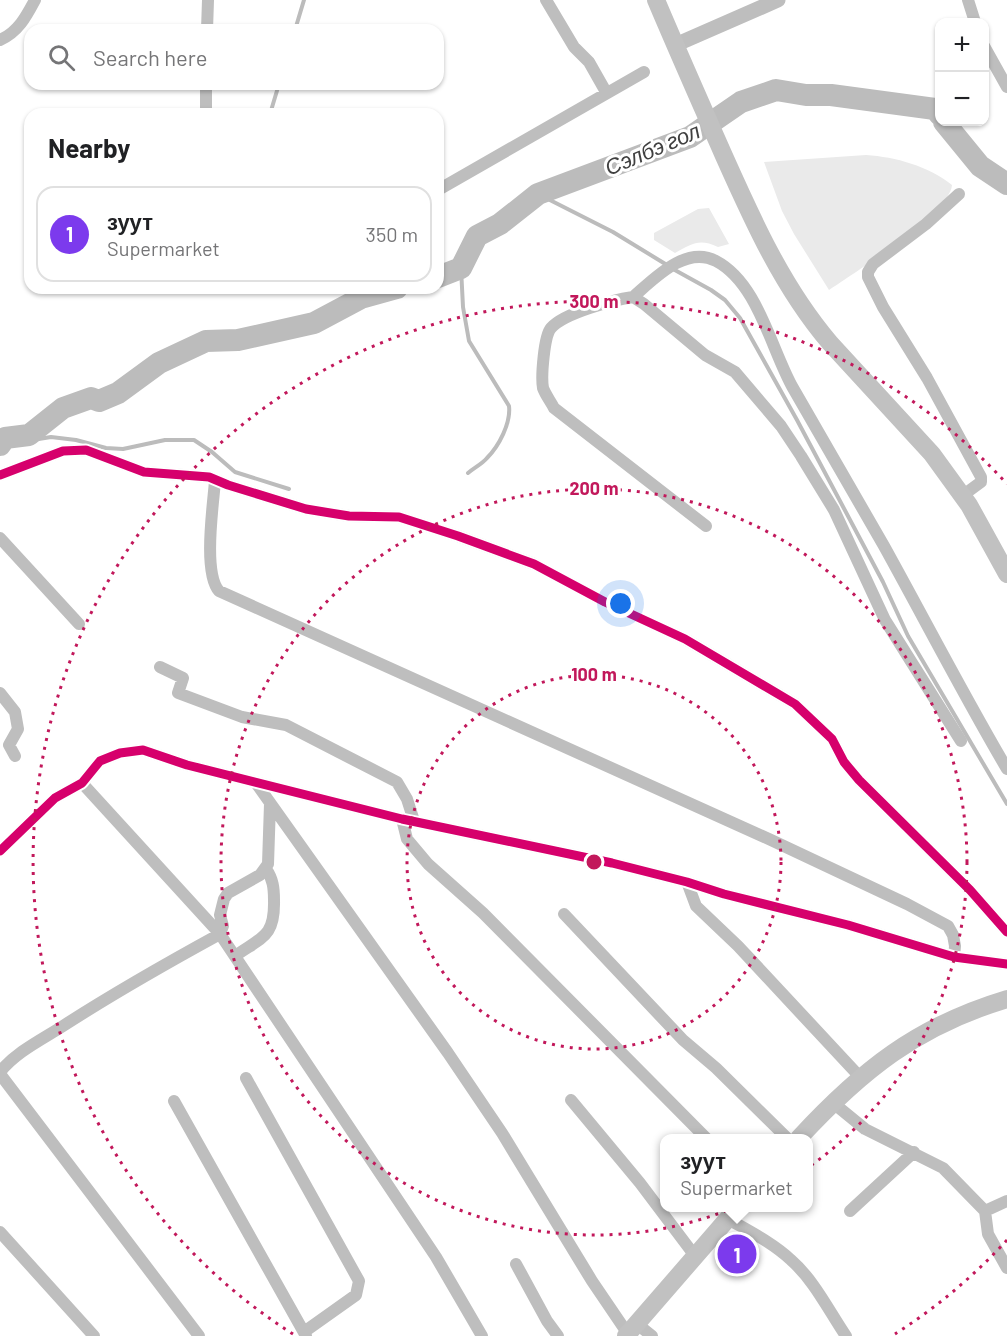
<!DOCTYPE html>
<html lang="en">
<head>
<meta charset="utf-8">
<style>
  :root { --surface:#fff; --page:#f6f6f6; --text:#202124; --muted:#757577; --line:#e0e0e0; --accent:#7c3aed }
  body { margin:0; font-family:Barlow,sans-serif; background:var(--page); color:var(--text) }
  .controls { position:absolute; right:18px; top:18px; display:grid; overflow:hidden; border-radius:12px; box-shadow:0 2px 4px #0004 }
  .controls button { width:54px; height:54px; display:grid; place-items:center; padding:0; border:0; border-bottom:2px solid var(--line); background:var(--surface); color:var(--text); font:30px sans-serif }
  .you { position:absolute; left:621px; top:604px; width:21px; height:21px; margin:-15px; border:4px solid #fff; border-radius:50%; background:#1a73e8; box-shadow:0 0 0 9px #1a73e833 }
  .badge { display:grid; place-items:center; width:39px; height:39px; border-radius:50%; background:var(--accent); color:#fff; font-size:20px; font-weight:700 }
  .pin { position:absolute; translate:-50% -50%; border:3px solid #fff; box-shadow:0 2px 6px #0006 }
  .popup { position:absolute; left:660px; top:1134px; width:153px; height:78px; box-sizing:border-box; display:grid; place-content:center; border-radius:12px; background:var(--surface); filter:drop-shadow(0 2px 4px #0005); font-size:20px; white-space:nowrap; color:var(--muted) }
  .popup b { font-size:22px; color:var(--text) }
  .popup::after { content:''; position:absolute; left:50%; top:100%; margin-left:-12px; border:12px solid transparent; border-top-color:var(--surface) }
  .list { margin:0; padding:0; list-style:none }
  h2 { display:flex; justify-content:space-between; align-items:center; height:78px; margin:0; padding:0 24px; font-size:26px }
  h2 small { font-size:20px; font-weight:400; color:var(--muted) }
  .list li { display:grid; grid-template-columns:39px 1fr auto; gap:18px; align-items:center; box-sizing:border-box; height:96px; margin:0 12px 12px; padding:0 12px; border:2px solid var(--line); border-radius:18px }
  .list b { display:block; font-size:22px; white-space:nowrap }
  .list p { margin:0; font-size:20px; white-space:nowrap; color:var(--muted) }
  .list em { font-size:20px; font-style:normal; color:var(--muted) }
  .icon { flex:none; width:33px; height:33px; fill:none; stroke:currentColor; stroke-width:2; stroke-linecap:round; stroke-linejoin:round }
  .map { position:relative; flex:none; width:1007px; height:1336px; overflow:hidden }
  .search { position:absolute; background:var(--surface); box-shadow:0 2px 4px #0004; left:24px; top:24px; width:420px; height:66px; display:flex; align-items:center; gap:15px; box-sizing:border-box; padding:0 21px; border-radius:18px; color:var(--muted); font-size:22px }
  .panel { position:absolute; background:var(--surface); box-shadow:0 2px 4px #0004; left:24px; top:108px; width:420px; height:186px; border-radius:18px }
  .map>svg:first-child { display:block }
  .green { fill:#eaeaea }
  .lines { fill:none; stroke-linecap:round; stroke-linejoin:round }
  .stream { stroke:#bcbcbc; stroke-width:4 }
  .river { stroke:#bcbcbc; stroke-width:22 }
  .minor { stroke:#bebebe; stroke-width:12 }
  .tertiary { stroke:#bebebe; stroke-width:15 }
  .secondary { stroke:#c1c1c1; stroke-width:18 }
  .cycleway-casing { stroke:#fff; stroke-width:13 }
  .cycleway { stroke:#d6006c; stroke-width:9 }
  .ring { fill:none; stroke:#c2185b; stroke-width:3; stroke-dasharray:3 6 }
  .labels { text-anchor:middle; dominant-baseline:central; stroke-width:6; stroke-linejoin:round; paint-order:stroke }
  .water-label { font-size:22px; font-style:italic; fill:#404040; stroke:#fff }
  .centre { fill:#c2185b; stroke:#fff; stroke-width:3 }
  .ring-label { font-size:18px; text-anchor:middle; font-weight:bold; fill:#c2185b; stroke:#fff; stroke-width:6; stroke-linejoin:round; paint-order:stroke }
</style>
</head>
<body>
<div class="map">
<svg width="1007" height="1336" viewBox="0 0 1007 1336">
  <rect width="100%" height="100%" fill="#fff"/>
  <!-- green -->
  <path class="green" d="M866 155C896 157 928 166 952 185 951 211 853 274 829 290L794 234 782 211 764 162Z
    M709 208 729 244 718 247C699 238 692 244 675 253L654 240V233L698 209Z"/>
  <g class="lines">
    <!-- stream -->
    <path class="stream" d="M295 30 304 0
      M270 114 279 84
      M538 194 613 232 667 265
      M461 268 463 307 469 341 509 406C511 423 499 446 487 458 482 464 474 468 468 473
      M673 269 711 290 725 300 740 318 797 420 883 582 908 636 1007 804
      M0 452 14 443 51 437 76 440 106 448 123 449 165 440H194L212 452 235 472 289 489"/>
    <!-- river -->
    <path class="river" d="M944 122 980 166 1007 184
      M438 277 461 268 477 236 500 224 538 194 690 137 741 102 776 90 806 95H831L935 109 940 115
      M0 445 5 438 29 435 63 408 91 398 99 401 118 393 159 363 206 341 238 340 314 323 361 298 397 288"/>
    <!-- minor -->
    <path class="minor" d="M546 0 574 47 589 62 606 92
      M968 0 975 22
      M207 30 208 0
      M0 40C18 32 26 17 35 0
      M984 46 1007 87
      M206 114V84
      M438 190 644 72
      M959 194 926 224 873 264 868 272V277L883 307 927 378 981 477V482L962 496
      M633 297C654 279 685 245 716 261 758 283 771 349 793 388 823 441 854 493 884 546 925 620 964 696 1007 769
      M0 475 63 451 86 450 144 472 209 477 228 485 306 509 349 516 399 517 458 536 534 564 605 602 685 639 795 704 832 739 844 762 859 780 970 890 1007 932
      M215 481C213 506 203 573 219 591L771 840 907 904 948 926 953 935 955 946 954 957
      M706 526 554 408C551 402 545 394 543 388 541 377 544 336 551 328 564 313 613 300 633 297L644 304 705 355 735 372 781 426 801 456 834 510 885 620 961 741
      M0 538 79 624
      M160 667 183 678 178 693 242 717 286 725 397 782 407 799 414 821
      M0 693 15 712 18 729 9 745 15 756
      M82 783 220 934 436 1257 482 1336
      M256 783 448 1053 502 1133 592 1281 628 1334
      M402 819 407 839 428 864 483 913 706 1138
      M0 851 55 798 82 783 100 761 120 753 143 750 187 765 402 819 612 863 687 882 724 894 848 925 954 957 1007 964
      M687 882 696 906 738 946 860 1077
      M564 914 683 1040 716 1068 787 1138
      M235 956C262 937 275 937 274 900 274 888 273 879 266 869
      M0 1072C16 1052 41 1040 63 1026 114 993 167 963 220 934L223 926 220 915 224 899 228 893 260 875 268 864 270 804
      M0 1074 199 1336
      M246 1078 359 1281 356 1295 304 1332
      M571 1100 640 1183 695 1256
      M174 1101 306 1336
      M832 1102 865 1129 943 1168 985 1211 1007 1201
      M850 1211 914 1152
      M985 1211 988 1234 1007 1268
      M728 1219C749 1231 773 1243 791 1260 814 1280 829 1311 846 1336
      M0 1232 94 1336
      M516 1264 547 1321 558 1336
      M637 1324 652 1336"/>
    <!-- tertiary -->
    <path class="tertiary" d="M675 45 778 0"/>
    <!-- secondary -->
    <path class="secondary" d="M656 0C678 52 701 104 724 156 753 221 783 288 830 343L932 454 969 505 1007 574
      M799 1138C862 1070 917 1026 1007 999
      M626 1336 737 1208"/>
    <!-- cycleway casing -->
    <g class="cycleway-casing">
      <path id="cycleway" d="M0 475 63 451 86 450 144 472 209 477 228 485 306 509 349 516 399 517 458 536 534 564 605 602 685 639 795 704 832 739 844 762 859 780 970 890 1007 932
        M0 851 55 798 82 783 100 761 120 753 143 750 187 765 402 819 612 863 687 882 724 894 848 925 954 957 1007 964"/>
    </g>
    <!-- cycleway -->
    <use href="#cycleway" class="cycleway"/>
  </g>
  <!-- distance rings -->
  <g class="ring">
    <circle cx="594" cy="862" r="187"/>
    <circle cx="594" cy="862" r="373"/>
    <path d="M1007 1240A560 560 0 0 1 895 1334M293 1334A560 560 0 1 1 1007 484"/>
  </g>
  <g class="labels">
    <!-- water labels -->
    <g class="water-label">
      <text transform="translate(652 148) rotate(-23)">Сэлбэ гол</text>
    </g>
  </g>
  <circle cx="594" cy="862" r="9" class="centre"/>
  <g class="ring-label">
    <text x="594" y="308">300 m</text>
    <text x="594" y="495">200 m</text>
    <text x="594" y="681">100 m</text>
  </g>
</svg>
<div class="controls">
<button>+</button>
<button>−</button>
</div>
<div class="you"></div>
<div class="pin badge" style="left:737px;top:1254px">1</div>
<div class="popup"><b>зуут</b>Supermarket</div>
<div class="search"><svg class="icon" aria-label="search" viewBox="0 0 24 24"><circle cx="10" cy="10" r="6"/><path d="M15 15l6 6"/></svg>Search here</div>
<section class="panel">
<h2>Nearby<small></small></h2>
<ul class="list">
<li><span class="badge">1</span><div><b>зуут</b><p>Supermarket</p></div><em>350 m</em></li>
</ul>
</section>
</div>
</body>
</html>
